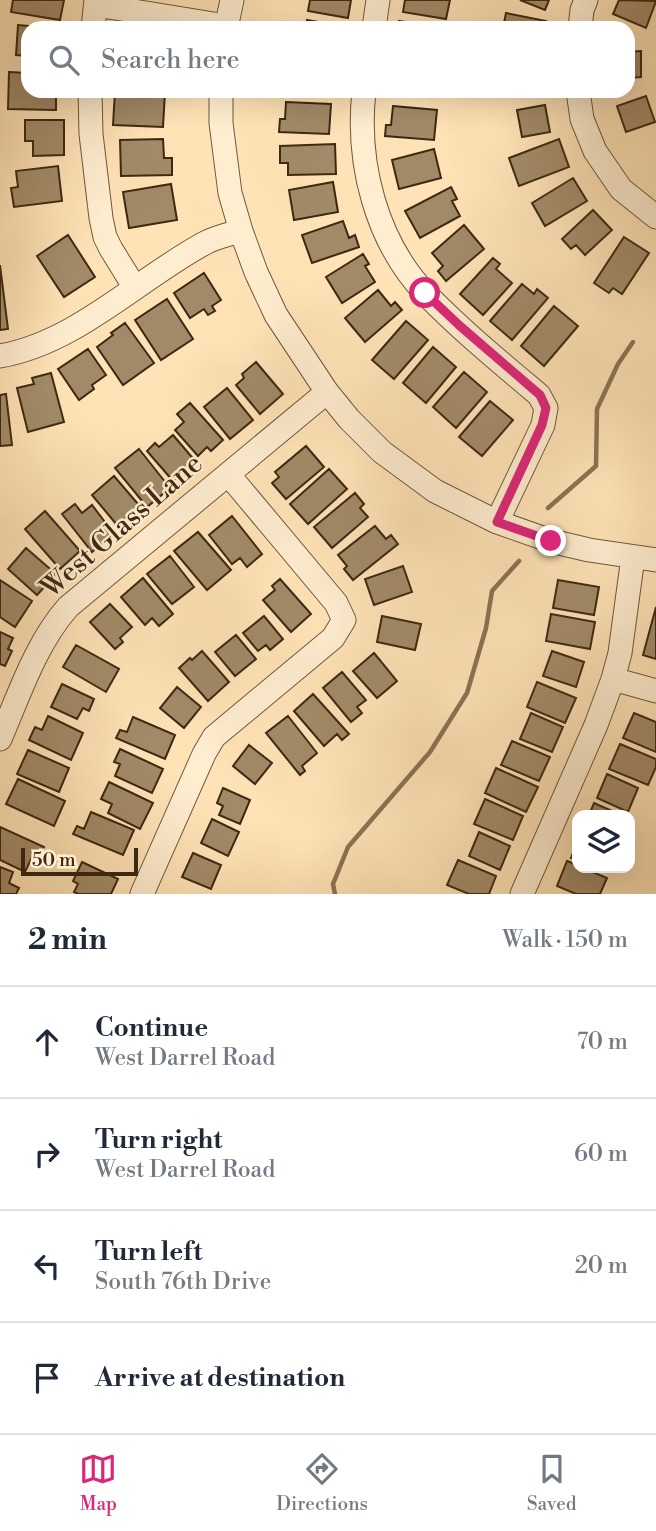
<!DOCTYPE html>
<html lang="en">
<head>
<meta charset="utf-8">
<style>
  :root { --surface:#fff; --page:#f6f6f7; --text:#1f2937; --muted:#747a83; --line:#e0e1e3; --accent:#db2777 }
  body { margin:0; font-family:"Libre Bodoni",serif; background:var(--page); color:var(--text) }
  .controls { position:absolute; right:21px; bottom:21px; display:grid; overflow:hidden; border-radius:14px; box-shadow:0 7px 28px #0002 }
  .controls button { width:63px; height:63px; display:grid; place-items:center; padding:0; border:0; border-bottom:2px solid var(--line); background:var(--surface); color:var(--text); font:35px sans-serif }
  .scale { position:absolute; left:21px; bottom:18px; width:117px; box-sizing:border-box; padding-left:7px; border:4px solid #3d2912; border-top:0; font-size:19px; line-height:24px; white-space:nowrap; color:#3d2912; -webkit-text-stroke:5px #ffedd0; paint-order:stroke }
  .stop { position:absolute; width:21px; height:21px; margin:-16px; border:5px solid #db2777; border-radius:50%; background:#fff }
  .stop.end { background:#db2777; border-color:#fff; box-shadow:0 2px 7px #0008 }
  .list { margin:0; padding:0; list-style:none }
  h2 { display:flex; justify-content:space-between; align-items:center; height:91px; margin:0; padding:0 28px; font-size:30px }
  h2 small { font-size:23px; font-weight:400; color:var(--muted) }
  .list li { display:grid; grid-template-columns:46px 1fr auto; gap:21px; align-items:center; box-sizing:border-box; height:112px; padding:0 28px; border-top:2px solid var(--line) }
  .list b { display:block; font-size:26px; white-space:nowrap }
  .list p { margin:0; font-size:23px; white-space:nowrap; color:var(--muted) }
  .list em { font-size:23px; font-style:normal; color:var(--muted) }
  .icon { flex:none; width:38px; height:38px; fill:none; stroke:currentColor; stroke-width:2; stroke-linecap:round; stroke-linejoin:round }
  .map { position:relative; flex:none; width:656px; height:894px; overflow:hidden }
  .search { position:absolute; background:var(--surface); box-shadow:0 7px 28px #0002; left:21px; right:21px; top:21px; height:77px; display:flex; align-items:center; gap:18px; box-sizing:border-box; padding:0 24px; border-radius:21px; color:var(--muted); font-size:26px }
  .sheet { height:539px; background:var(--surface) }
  nav { display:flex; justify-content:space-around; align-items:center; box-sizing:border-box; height:98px; border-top:2px solid var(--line); background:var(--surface); font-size:19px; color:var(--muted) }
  nav a { display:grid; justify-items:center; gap:4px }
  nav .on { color:var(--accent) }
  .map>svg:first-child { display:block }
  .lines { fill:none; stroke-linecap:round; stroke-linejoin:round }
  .stream { stroke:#8a7353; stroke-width:4.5 }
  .building { fill:#a28a68; stroke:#3d2912; stroke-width:2 }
  .minor-casing { stroke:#6e583b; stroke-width:25 }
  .minor { stroke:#ffedd0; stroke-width:23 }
  .route { stroke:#db2777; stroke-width:9 }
  .labels { text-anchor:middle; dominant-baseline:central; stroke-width:5; stroke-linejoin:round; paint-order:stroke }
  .street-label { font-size:28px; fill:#3d2912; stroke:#ffedd0 }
</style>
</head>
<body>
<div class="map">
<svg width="656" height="894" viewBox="0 0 656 894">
  <rect width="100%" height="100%" fill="#ffe3b7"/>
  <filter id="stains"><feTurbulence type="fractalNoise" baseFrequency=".00286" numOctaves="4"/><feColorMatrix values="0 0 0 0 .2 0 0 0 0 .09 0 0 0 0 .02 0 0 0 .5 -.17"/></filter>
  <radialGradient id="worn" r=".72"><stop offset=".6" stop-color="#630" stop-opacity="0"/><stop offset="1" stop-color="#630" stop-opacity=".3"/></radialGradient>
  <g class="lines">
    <!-- stream -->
    <path class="stream" d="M548 508 596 466 597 409 618 364 633 342
      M335 894 333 884 348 847 430 752 467 693 486 628 492 591 519 561"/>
  </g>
  <!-- building -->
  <path class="building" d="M13 0H64L60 20 11 12Z
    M310 0H351L348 18 308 11Z
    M405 0H450L446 19 403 12Z
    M520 0H549L545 10Z
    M619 0 656 1 646 28 613 14Z
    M506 13 546 21 545 28H503Z
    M307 20 348 27V28H306Z
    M399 21 447 28H398Z
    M18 25 51 28H28V56L16 55Z
    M641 51V77L628 78V52Z
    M9 72 28 73V91H56V110L8 109Z
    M115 91H165L163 127 113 125Z
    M309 91H337L336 95Z
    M400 91H431L430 97Z
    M646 96 655 122 626 132 617 106Z
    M286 102 331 104 329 134 279 132 280 119H285Z
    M545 105 550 132 522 137 517 110Z
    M393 106 437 110 434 140 385 136 386 125H391Z
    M25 120H64V155L33 156V141H25Z
    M163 139 164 158H172V175L121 176 120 140Z
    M559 139 569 167 519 186 509 158Z
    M335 144 336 174 288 175V163H280V146Z
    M434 149 441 178 399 189 392 160Z
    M58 166 62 201 14 207 11 188 18 187 16 171Z
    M573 178 587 201 545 226 532 203Z
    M333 182 338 212 294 220 289 190Z
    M171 184 177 220 129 228 123 192Z
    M451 187 457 199 452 201 460 216 420 238 405 211Z
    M593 210 612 230 585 255 576 245 571 249 562 239Z
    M343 221 349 238 355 235 359 247 312 263 302 235Z
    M464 225 484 249 446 281 438 271 443 266 432 253Z
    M68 235 95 277 64 297 37 256Z
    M624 237 649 253 622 294 613 288 609 293 594 283Z
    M363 254 369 264 365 266 375 282 342 303 326 277Z
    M493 258 500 264 496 269 512 283 483 315 460 294Z
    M0 265 8 329 0 330Z
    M204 273 221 300 212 306 215 311 208 315 204 309 190 318 174 293Z
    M522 284 534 294 537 289 548 298 512 340 490 321Z
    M378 290 391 306 395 302 402 310 365 342 345 318Z
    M167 299 193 339 161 360 135 320Z
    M554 306 578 326 544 366 521 346Z
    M406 321 428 340 394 379 372 360Z
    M125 323 154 363 123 385 97 347 113 335 111 333Z
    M433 347 456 367 426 403 403 383Z
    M88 349 106 375 92 385 94 389 79 400 58 369Z
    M256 362 283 394 260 414 236 385 244 378 242 374Z
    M464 372 487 392 456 428 433 407Z
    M51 373 64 422 28 432 17 388 34 384 32 378Z
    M227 388 253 420 230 439 204 407Z
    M6 394 12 445 0 446V395Z
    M490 401 513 420 482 456 459 437Z
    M190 403 223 440 211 451 207 447 198 456 175 430 184 422 177 414Z
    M173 435 196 462 173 481 147 451 155 443 159 447Z
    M306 446 324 467 286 499 272 483 279 477 275 472Z
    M139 449 170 488 147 507 115 468Z
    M329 469 347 489 308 524 290 504Z
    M114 476 144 511 133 521 128 516 117 525 92 495Z
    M355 493 364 504 360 508 368 517 332 548 314 527Z
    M75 504 82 513 92 505 114 534 92 552 62 514Z
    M45 511 80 551 60 569 25 529Z
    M232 516 262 554 247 567 240 558 232 564 209 535Z
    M375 526 386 539 391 535 398 544 353 580 344 569 347 566 338 555Z
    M198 532 231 570 207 590 174 551Z
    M26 548 56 574 37 595 8 569Z
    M170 556 194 587 172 604 147 574Z
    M403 566 412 592 374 605 365 579Z
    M143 578 173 614 159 626 152 618 145 625 121 597Z
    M280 579 311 614 291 632 263 600 275 590 272 586Z
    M0 580 32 601 15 627 0 617Z
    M558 580 599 587 594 615 553 608Z
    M110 604 132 627 120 638 123 642 115 649 90 622Z
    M656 607V659L643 655Z
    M551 614 595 622 590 649 546 641Z
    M264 616 283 639 270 650 266 645 258 651 243 633Z
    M382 616 421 624 415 650 377 642Z
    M0 632 13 638 8 649 12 651 5 666 0 664Z
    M236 635 256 659 235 676 215 652Z
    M76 645 119 669 106 692 63 667Z
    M202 651 229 682 208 701 179 668 190 658 192 660Z
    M552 651 584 662 576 687 543 676Z
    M374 653 397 681 377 698 353 671Z
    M342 672 366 700 357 707 362 713 351 722 323 688Z
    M537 682 576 698 565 723 527 707Z
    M62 684 94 699 89 711 83 708 77 719 51 707Z
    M177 687 201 707 184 728 160 708Z
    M313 694 349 734 342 740 337 734 324 746 294 711Z
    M531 713 563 727 552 752 520 739Z
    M634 713 656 722V752L623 738Z
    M48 716 83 733 71 760 29 740 35 727 42 730Z
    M288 716 317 753 302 766 305 771 300 775 266 733Z
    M133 717 175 735 165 759 116 738 120 730 127 732Z
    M512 741 550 757 539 781 501 765Z
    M620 744 656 759V767L648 785 609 769Z
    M249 745 272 763 255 784 233 766Z
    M120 749 163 769 152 793 115 776 120 764 114 762Z
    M28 750 69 768 59 792 17 774Z
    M496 768 538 787 526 812 485 793Z
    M607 774 638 788 628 812 597 798Z
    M18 779 65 801 54 826 6 804Z
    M109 782 153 803 140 829 108 813 112 804 101 799Z
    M223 788 250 800 240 824 219 815 223 806 217 803Z
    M485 799 523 816 513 840 474 824Z
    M594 803 621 815H589Z
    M91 812 134 830 123 855 73 834 77 826 84 829Z
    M212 819 239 832 228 856 201 843Z
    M0 827 44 847 38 860 32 857 25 872 0 860Z
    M479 832 510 846 500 870 469 856Z
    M577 843V860L571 858Z
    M193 853 221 865 211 889 182 877Z
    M458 860 496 876 489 894H469L447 885Z
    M567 861 577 865V868H583L607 878 600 894H576L557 886Z
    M82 862 118 879 111 894H78L74 892 78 884 73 881Z
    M0 867 13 872 9 883 19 888 16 894H0Z"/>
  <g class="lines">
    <!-- minor casing -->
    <g class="minor-casing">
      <path id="minor" d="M96 5 226 26
        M93 28 96 0
        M226 28 232 0
        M374 28 378 0
        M580 28 582 10 586 0
        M90 91 91 134 101 218 105 237 111 249 135 288
        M221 91V123L230 193 241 231 256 272 276 315 327 392 349 419 382 452 435 491 497 522 551 541 589 550 656 560
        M364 91C356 163 376 242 427 295 462 331 501 363 539 395L546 408 543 425 497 522
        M578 91 582 119 595 151 621 189 656 217
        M0 356C76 343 138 279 205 243 216 237 229 234 241 231
        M613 679 656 691
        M0 739C19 695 36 643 68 607L327 392
        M142 894 204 754 214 737 333 638 344 620 336 603 228 474
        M522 894 596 725 613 679 620 653 633 557"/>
    </g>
    <!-- minor -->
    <use href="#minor" class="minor"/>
  </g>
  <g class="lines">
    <!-- route -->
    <path class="route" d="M425 293 460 326 540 395 546 408 542 425 497 522 551 541"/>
  </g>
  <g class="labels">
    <!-- street labels -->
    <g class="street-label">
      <text transform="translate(122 526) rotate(-41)">West Glass Lane</text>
    </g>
  </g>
  <rect width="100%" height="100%" filter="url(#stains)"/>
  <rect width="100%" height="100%" fill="url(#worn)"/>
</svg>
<div class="controls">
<button><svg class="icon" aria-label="layers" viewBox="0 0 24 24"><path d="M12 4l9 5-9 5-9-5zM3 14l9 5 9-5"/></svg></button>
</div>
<div class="scale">50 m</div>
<div class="stop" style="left:425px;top:293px"></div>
<div class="stop end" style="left:551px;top:541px"></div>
<div class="search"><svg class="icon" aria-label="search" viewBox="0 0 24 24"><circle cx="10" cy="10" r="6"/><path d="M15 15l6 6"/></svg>Search here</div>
</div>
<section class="sheet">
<h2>2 min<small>Walk · 150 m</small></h2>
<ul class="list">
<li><svg class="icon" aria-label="ahead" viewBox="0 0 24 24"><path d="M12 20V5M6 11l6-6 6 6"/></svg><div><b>Continue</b><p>West Darrel Road</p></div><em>70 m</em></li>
<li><svg class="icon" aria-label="right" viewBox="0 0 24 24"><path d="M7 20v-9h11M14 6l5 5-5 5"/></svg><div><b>Turn right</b><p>West Darrel Road</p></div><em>60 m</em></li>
<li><svg class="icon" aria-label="left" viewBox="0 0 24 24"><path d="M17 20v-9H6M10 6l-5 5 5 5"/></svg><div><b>Turn left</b><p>South 76th Drive</p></div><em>20 m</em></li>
<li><svg class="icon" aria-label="arrive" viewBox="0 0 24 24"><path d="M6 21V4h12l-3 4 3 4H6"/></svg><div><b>Arrive at destination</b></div></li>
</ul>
</section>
<nav>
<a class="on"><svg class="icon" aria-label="map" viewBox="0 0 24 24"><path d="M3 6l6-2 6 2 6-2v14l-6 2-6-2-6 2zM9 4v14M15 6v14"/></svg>Map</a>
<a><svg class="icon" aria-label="directions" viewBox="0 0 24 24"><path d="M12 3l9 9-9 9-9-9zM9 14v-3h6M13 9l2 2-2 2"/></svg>Directions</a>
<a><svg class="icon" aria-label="saved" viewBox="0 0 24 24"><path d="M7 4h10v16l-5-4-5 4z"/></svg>Saved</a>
</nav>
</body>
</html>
